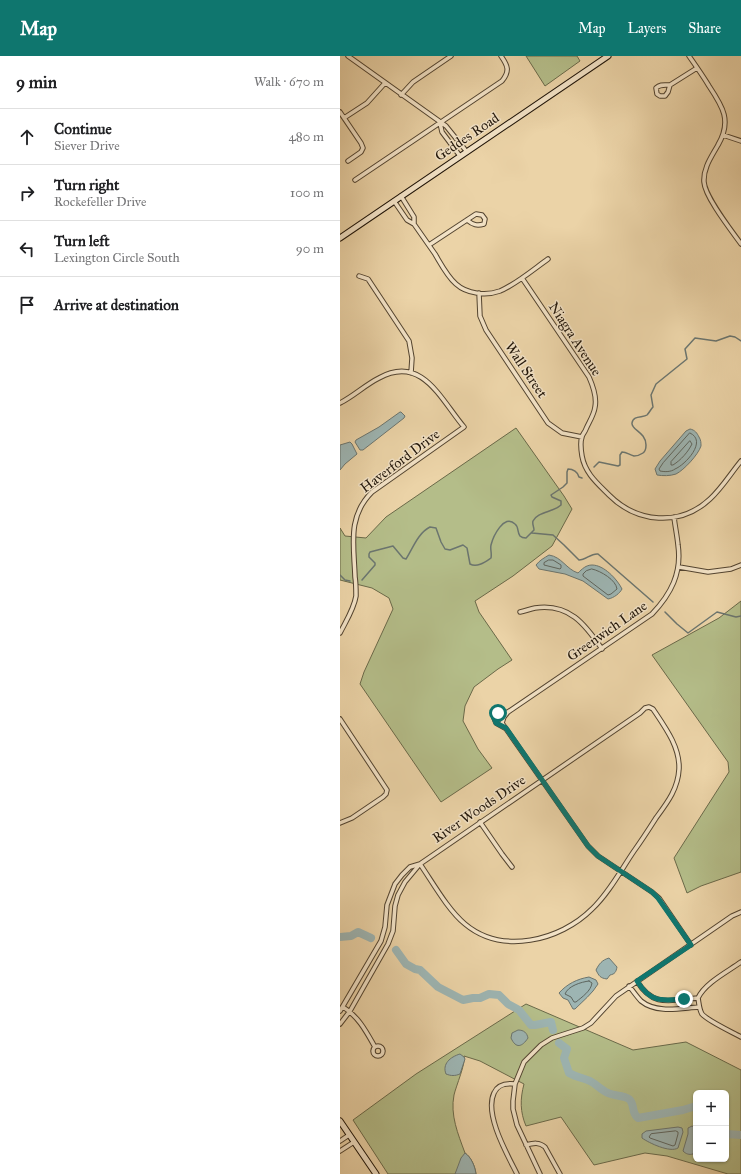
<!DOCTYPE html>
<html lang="en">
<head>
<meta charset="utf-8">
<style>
  :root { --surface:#fff; --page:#f2f2f2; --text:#202124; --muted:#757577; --line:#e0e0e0; --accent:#0f766e }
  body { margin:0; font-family:"IM FELL Great Primer",serif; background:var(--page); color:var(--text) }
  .controls { position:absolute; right:12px; bottom:12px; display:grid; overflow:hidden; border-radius:6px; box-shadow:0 1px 3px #0004 }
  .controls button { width:36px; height:36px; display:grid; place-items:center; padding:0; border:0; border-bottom:1px solid var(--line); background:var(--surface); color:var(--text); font:20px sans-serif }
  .stop { position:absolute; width:12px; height:12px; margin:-9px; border:3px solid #0f766e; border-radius:50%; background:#fff }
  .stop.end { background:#0f766e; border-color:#fff; box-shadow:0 1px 4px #0008 }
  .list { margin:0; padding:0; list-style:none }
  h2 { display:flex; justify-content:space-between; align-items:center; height:52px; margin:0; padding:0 16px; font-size:17px }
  h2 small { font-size:13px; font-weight:400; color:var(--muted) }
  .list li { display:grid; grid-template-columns:26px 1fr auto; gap:12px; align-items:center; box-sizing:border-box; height:56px; padding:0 16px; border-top:1px solid var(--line) }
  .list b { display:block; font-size:15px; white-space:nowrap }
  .list p { margin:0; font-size:13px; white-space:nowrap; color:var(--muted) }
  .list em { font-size:13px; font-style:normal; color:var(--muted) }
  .icon { flex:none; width:22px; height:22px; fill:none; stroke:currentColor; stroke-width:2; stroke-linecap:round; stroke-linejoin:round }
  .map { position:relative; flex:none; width:401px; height:1118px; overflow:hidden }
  header { display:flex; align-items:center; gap:24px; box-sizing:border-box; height:56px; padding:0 20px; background:var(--accent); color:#fff }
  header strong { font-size:19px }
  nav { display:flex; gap:22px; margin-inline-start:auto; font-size:14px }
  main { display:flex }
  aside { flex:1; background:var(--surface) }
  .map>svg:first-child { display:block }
  .green { fill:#b4bd89; stroke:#6a6949; fill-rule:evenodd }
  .water { fill:#9db5b3; stroke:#6b756f }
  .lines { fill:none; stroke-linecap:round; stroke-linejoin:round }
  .shore { stroke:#5e655e; stroke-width:1 }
  .stream { stroke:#6b756f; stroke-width:1.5 }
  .river { stroke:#9db5b3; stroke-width:8 }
  .minor-casing { stroke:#534430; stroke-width:5.5 }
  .secondary-casing { stroke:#201509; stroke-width:7 }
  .minor { stroke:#f2e2c6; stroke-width:3.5 }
  .secondary { stroke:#f2e2c6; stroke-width:5 }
  .route { stroke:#0f766e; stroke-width:5 }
  .labels { text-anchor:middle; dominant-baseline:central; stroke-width:3; stroke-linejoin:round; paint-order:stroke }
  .street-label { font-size:14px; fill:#201509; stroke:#f2e2c6 }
</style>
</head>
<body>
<header>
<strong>Map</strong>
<nav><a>Map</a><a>Layers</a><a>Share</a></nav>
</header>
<main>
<aside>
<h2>9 min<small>Walk · 670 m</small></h2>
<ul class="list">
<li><svg class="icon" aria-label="ahead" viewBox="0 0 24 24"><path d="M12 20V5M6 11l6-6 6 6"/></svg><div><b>Continue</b><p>Siever Drive</p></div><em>480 m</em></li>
<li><svg class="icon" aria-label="right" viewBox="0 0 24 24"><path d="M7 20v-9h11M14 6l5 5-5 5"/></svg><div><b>Turn right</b><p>Rockefeller Drive</p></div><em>100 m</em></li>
<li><svg class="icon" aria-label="left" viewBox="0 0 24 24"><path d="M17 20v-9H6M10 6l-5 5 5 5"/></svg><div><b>Turn left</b><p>Lexington Circle South</p></div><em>90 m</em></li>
<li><svg class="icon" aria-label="arrive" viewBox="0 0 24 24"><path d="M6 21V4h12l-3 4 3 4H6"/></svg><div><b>Arrive at destination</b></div></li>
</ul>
</aside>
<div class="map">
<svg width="401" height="1118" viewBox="0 0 401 1118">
  <rect width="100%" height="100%" fill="#ebd3a7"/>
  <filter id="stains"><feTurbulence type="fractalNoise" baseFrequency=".005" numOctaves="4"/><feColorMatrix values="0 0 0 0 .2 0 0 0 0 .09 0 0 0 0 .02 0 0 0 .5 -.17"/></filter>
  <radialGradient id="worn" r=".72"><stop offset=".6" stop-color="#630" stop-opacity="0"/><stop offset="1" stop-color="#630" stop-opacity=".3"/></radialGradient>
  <!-- green -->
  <path class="green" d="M186 0H237L240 5 205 30Z
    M176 372 224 440 232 453 212 490 173 520 135 545 139 556 172 604 158 613 134 631 125 650 123 665 138 693 152 712 101 746 20 628 24 616 53 553 49 542 32 532 0 524V472L5 480 26 482 46 461Z
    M401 545V816L361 830 347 837 334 802 389 716 388 706 312 599 379 562Z
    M186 948 293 994 346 986 401 1014V1118H388L327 1100 305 1097 254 1109 221 1061 186 1070C180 1056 180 1043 184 1028L140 1005 124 1000C126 1007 116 1030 114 1039 110 1059 118 1078 125 1097 131 1101 135 1110 136 1118H48L13 1064 76 1018ZM356 1037H386V1103H356Z"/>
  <!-- water -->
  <path class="water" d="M60 356H61L65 360 64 362 23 394H20L15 386 16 384 39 371Z
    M350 373C355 374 357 377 359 381 361 384 361 387 361 390 358 399 344 414 336 418 330 420 323 420 317 419L315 413 320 405 346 375Z
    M10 386 12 388 17 398 5 408 0 414V389Z
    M209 499C222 501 226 513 238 517 242 513 246 509 252 509 264 509 277 523 282 533 280 537 274 542 268 543L243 525 225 518 199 513 196 509C200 504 204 502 209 499Z
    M269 902 277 911C276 916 275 918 270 919L267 923C260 922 259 920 256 914 259 908 262 904 269 902Z
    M249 921 256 924 258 928C252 938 243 945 235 953H233L228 944 223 942 219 937C227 928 237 923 249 921Z
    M178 974C184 974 187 977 188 982 182 991 176 993 171 982L172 977Z
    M120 998 124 1001 125 1003 120 1018C115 1020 111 1020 106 1018 102 1008 110 1001 120 998Z
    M352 1070 356 1072V1092L353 1098C349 1099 346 1098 343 1095L348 1078V1072Z
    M338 1071 342 1072 343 1076 338 1092C330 1097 309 1087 302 1082V1078L306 1075Z
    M125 1097C131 1101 135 1110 136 1118H115L121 1102Z"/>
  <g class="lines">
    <!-- shore -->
    <path class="shore" d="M350 377C368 385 345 409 335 413 331 416 325 416 320 415L319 413 323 407Z
      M350 385 352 388C348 396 341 404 333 409H331V406Z
      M209 504H213L221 509V512L220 513 204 509V507Z
      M252 513C261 515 276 524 277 533L271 538 268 539 243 520V518L246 515Z
      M249 925 252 927C251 935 242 941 236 946H234L231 941 225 938C228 930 241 926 249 925Z
      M336 1075 338 1076V1078L335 1089 333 1090 310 1082 309 1081 311 1078Z"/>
    <!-- stream -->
    <path class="stream" d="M254 411 259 406 278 410 280 409V399L282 396C287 396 289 399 294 400 297 400 300 399 303 397 306 395 306 392 306 389 306 376 291 374 292 367 293 359 303 362 307 359 309 357 311 353 313 351L311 339 316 328 347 303 345 293 355 282 376 285 390 280 395 281 401 285
      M192 477 213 479 224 489 239 504C246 504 251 497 258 498L313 546
      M0 519 5 524 10 525
      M22 524 35 509V507L29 501V498L30 496 53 490 63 502 66 503C73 492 78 477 90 471L96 472 101 486 105 493 110 494 123 489 127 492 130 508C137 512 145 506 151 502 152 497 150 493 151 489 153 481 164 457 175 468 179 471 177 476 180 480 182 482 183 482 186 482L194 474C194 471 192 468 193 465 197 456 214 456 221 449V445L212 441 211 439 223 431 227 427V416L228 413C233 413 238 416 239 421L242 422
      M325 556 337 568 348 577 377 556 396 561 401 560"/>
    <!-- river -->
    <path class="river" d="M0 881 11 880 18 876 31 882
      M56 894 66 908 75 913 80 914 98 931 123 944 133 942H140L149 938 159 939 168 948 179 954 191 969H195L211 966 213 974
      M219 987 227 993 224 1002 229 1017C236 1021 243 1022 250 1025 256 1028 261 1034 268 1037 274 1040 283 1039 289 1043 295 1048 291 1057 298 1062L343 1054 356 1050
      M386 1057V1060
      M386 1078 401 1079"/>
    <!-- minor casing -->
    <g class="minor-casing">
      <path id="minor" d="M8 0 106 70 127 96
        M349 0C356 10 363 20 369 30 383 51 392 65 378 89 372 100 363 112 364 126 365 141 391 174 401 188
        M330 29C324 29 320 28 316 32L317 38 320 40H325L328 36 330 29 357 12
        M61 39 73 26 111 0
        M0 56 21 87 23 92 21 96 8 105
        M4 62 27 47 45 27
        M100 67 102 76 120 100
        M383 79 401 85
        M15 124 162 25C170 15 168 10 161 0
        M54 145 67 164 74 168V161L61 140
        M74 168C81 178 88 188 95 198 101 208 107 220 116 228 127 238 146 240 160 235 175 229 194 213 208 203
        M89 189 136 158 142 159 145 163 144 168C137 170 133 169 127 164
        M19 220 28 223 69 285 72 302 71 317
        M182 222 249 321C253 330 257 341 255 351 254 359 249 366 246 373 245 376 242 379 242 381 240 386 241 394 242 400 245 417 257 427 269 439 297 467 340 471 370 443 382 432 391 417 401 405
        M139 237 140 260 146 274 208 367 222 377 242 381
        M0 347C14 340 25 329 39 322 82 298 101 344 124 371L32 436C7 461 14 489 15 521 16 527 16 534 16 540 14 553 6 565 0 577
        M334 461C335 470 337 479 338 489 342 517 331 538 312 558L168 656 164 661 162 667 248 790 258 800 312 836 319 842 351 889
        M339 511 368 516 391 513 401 509
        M180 556C185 555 190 553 195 552 229 547 245 568 262 593
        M0 663 47 734 46 738 43 741 12 762 0 767
        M165 672 156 667 154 662 158 657 168 656
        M140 766 162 798 172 811
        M297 925C313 952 331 944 358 942
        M289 930C293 935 297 941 301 945 317 958 341 952 359 951
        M358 942C359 947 359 953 362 958 368 965 392 976 401 981
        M358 942C365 927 387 916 401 906
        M3 951C18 960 26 975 35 991
        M0 955 41 885 45 871 47 849 55 828 62 819 70 811 80 808
        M0 968 10 955 48 888 53 875 55 850 58 839 65 826 80 808 300 657 305 652 309 651 313 653C325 671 340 691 339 713 338 733 327 747 316 762 309 773 302 784 294 795 281 814 269 837 252 853 220 885 162 899 125 868 108 854 93 827 80 808
        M33 995a5 5 0 1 1 10 0a5 5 0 1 1-10 0Z
        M175 1028C166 1027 158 1028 154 1037 144 1058 167 1098 177 1118
        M0 1085 9 1079
        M186 1089C194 1087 199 1086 205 1091L220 1118
        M0 1095 14 1086
        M200 1118 177 1069 173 1053V1045L175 1028 184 1006 201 989 212 982 243 972 251 967 276 940 392 860 401 856"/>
    </g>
    <!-- secondary casing -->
    <g class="secondary-casing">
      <path id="secondary" d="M0 182 268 0
        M0 1065 36 1118"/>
    </g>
    <!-- minor -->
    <use href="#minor" class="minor"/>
    <!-- secondary -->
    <use href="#secondary" class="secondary"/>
  </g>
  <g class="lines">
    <!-- route -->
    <path class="route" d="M158 657 154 662 156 667 166 672 248 790 258 800 312 836 318 842 351 889 297 925C311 947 321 945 344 943"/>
  </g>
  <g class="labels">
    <!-- street labels -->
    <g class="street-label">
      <text transform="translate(127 81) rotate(-34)">Geddes Road</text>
      <text transform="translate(235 283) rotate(57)">Niagra Avenue</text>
      <text transform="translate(186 314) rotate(56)">Wall Street</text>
      <text transform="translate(60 405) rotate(-37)">Haverford Drive</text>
      <text transform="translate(267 575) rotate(-35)">Greenwich Lane</text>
      <text transform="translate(139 753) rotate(-34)">River Woods Drive</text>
    </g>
  </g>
  <rect width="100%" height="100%" filter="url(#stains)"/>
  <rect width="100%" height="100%" fill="url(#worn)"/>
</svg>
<div class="controls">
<button>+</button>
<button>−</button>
</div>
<div class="stop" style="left:158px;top:657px"></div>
<div class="stop end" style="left:344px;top:943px"></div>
</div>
</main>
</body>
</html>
